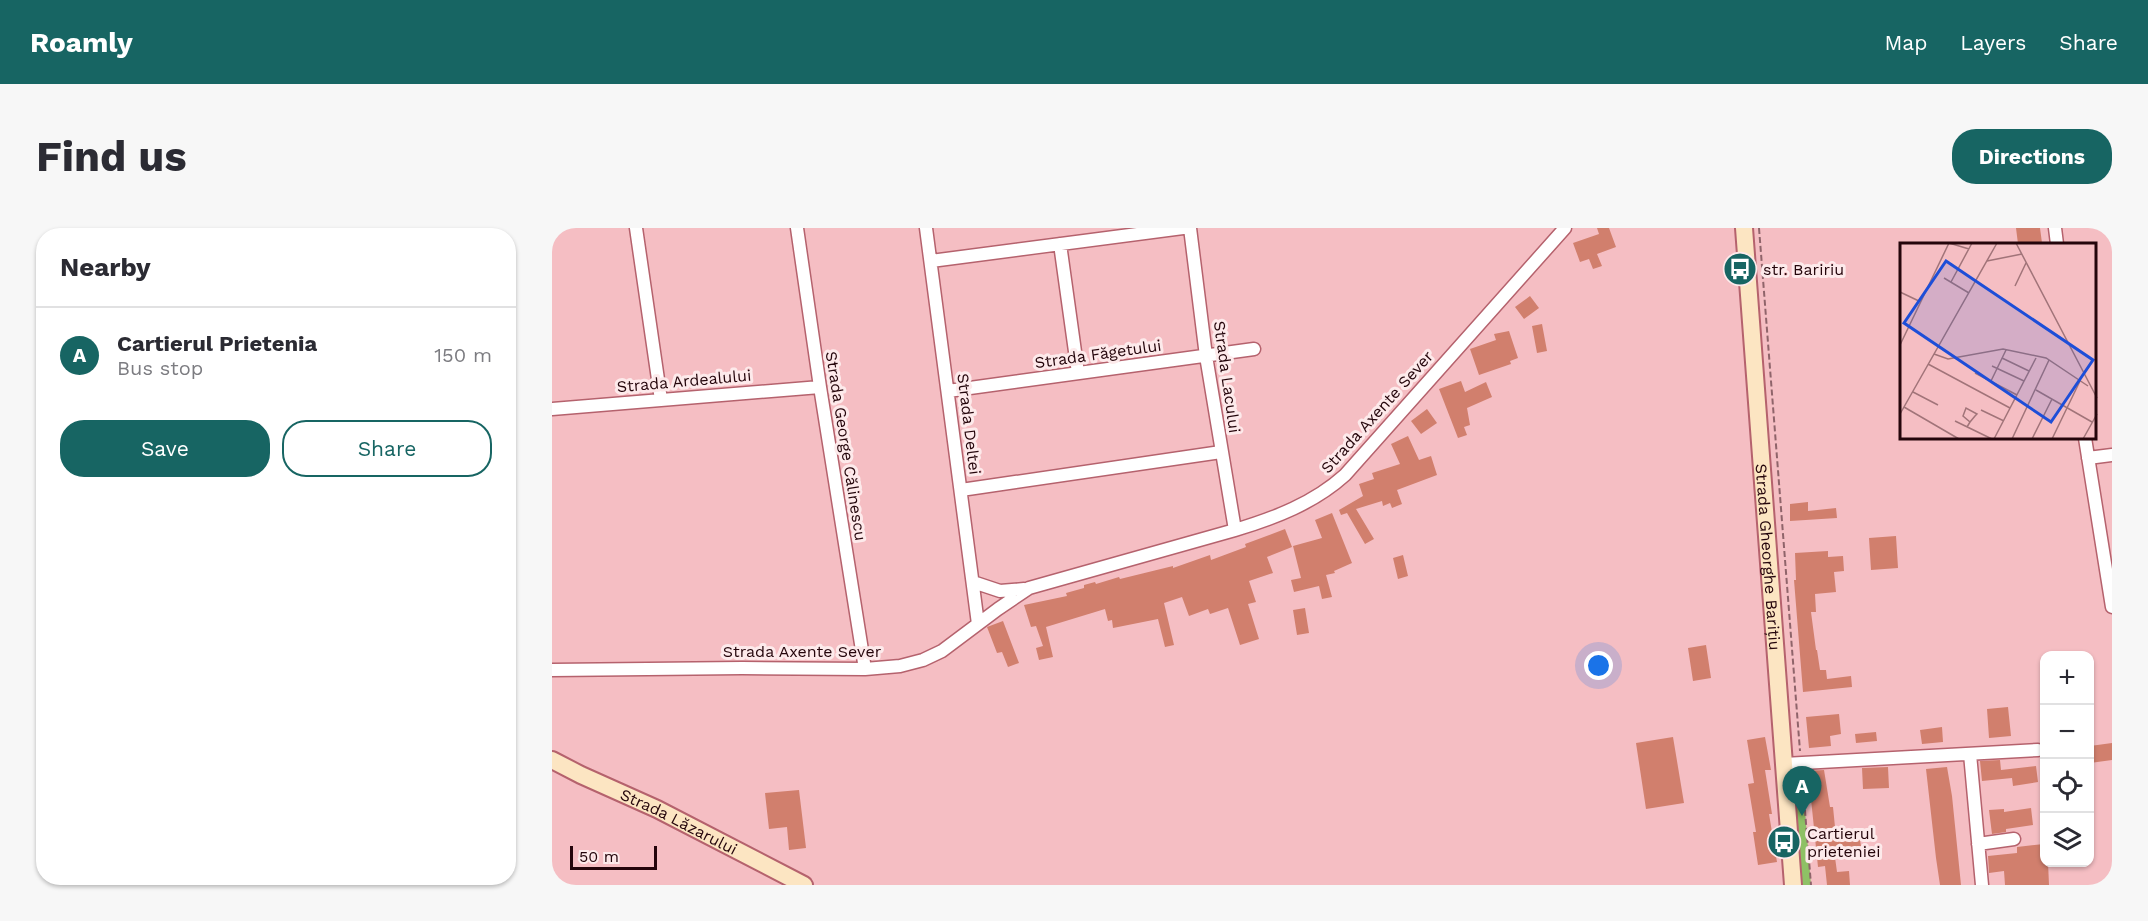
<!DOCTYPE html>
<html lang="en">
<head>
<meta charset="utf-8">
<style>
  :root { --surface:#fff; --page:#f7f7f7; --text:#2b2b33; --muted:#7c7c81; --line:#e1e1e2; --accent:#176563 }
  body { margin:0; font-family:"Work Sans",sans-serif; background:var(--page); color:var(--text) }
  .controls { position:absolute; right:18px; bottom:18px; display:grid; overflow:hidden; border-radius:12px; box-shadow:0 2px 4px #0004 }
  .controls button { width:54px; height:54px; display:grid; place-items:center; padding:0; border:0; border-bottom:2px solid var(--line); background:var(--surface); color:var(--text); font:30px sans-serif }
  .scale { position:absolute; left:18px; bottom:15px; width:87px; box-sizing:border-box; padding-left:6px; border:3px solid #24050b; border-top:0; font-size:16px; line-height:21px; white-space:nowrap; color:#24050b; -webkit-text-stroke:4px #fdeaeb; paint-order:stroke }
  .you { position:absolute; left:1047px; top:438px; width:21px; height:21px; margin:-15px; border:4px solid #fff; border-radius:50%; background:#1a73e8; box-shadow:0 0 0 9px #1a73e833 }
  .badge { display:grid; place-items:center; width:39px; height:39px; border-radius:50%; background:var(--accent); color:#fff; font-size:20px; font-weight:700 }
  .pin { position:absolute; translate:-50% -50px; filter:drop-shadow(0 2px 3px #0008) }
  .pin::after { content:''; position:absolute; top:32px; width:21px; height:18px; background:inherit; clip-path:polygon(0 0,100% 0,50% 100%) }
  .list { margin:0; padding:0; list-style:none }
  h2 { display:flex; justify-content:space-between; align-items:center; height:78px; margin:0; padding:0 24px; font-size:26px }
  h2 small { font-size:20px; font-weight:400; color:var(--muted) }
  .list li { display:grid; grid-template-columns:39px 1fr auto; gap:18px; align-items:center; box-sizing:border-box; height:96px; padding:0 24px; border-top:2px solid var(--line) }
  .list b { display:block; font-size:22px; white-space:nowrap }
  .list p { margin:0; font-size:20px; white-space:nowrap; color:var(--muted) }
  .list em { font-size:20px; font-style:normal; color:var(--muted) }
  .actions { display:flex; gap:12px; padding:18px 24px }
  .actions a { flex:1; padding:14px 0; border:2px solid var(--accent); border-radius:24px; text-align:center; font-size:21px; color:var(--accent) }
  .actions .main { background:var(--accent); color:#fff }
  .icon { flex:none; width:33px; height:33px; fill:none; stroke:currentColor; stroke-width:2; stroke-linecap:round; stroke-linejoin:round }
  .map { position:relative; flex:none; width:1560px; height:657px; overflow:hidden; border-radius:24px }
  header { display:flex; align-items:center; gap:36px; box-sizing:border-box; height:84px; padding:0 30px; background:var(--accent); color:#fff }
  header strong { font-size:28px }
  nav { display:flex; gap:33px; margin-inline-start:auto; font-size:21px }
  .intro { display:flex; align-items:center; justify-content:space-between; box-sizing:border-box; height:144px; padding:0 36px }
  h1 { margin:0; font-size:42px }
  .button { padding:15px 27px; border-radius:24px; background:var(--accent); color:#fff; font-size:21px; font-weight:700 }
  main { display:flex; gap:36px; padding:0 36px }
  aside { flex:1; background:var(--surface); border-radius:24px; box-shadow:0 2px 4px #0004 }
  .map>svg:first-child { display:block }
  .green { fill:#8ec165 }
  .building { fill:#d17f6d }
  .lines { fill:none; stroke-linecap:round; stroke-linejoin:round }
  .street-casing { stroke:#b5626d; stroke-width:15 }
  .secondary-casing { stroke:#b5626d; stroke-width:20 }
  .path { stroke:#8f646a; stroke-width:2; stroke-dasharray:6 3; stroke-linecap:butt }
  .street { stroke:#fff; stroke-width:12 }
  .secondary { stroke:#fce5c2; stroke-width:16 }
  .labels { text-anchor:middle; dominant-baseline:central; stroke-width:6; stroke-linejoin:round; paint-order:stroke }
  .poi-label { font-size:16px; fill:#24050b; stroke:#fdeaeb; text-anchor:start }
  .street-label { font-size:16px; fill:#24050b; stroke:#fdeaeb }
  .inset-road { fill:none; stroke:#a17479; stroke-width:1.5 }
  .view { fill:#1d4ed8; fill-opacity:0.15; stroke:#1d4ed8; stroke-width:3 }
  .inset-edge { fill:none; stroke:#24050b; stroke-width:3 }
</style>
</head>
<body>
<header>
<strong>Roamly</strong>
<nav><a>Map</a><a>Layers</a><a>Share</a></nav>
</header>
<div class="intro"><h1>Find us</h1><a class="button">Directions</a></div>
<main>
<aside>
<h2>Nearby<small></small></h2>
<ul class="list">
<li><span class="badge">A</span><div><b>Cartierul Prietenia</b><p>Bus stop</p></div><em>150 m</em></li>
</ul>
<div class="actions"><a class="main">Save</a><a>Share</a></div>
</aside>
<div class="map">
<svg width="1560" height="657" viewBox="0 0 1560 657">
  <rect width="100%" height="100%" fill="#f5bec3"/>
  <!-- green -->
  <path class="green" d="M1249 534 1259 657H1241L1232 536Z"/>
  <!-- building -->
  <path class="building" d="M1045 0H1057L1064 19 1045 26 1050 38 1041 41 1037 31 1028 34 1021 15 1047 6Z
    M1464 0H1488L1490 15 1466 16Z
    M978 68 987 80 972 91 963 79Z
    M990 96 995 123 985 125 980 98Z
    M957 103 966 130 958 133 959 136 927 147 918 121 944 112 942 106Z
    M909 153 913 164 934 154 940 169 915 180 918 197 912 199 915 207 906 210 887 161Z
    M875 181 885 195 869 206 859 193Z
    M856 208 867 232 879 228 885 247 845 262 850 276 840 280 838 275 831 278 830 273 804 281 822 311 813 316 795 285 789 287 787 282 811 268 807 256 822 251 820 245 848 236 839 216Z
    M1256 274V283L1284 280 1285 290 1238 293V276Z
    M780 285 800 335 782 343 783 345 774 347 780 369 770 371 767 358 742 364 739 352 749 350 741 318 770 310 763 292Z
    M733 301 740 319 715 329 721 345 697 353 704 374 696 376 707 411 688 417 676 380 658 386 656 381 637 388 630 369 612 375 622 417 613 419 606 391 561 400 560 392 556 393 553 381 494 399 501 429 487 432 484 420 491 418 484 398 479 399 472 377 515 368 514 365 532 360V357L543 354 544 356 567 349 568 351 621 338V340L658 327 659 332 694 319 693 316Z
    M1344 308 1346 340 1319 342 1317 310Z
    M1276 323V329L1291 328 1292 343 1282 344 1284 364 1263 366 1264 384H1259L1264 422H1265L1268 442H1274L1275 451 1299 448 1300 459 1251 464 1242 352H1244L1243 325Z
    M851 327 856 348 846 351 841 330Z
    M753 380 757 405 745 407 741 382Z
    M451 393 467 435 456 439 450 424 445 425 435 399Z
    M1154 417 1159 450 1141 453 1136 420Z
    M1456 479 1459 508 1437 510 1435 481Z
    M1287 486 1289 506 1278 508 1279 518 1257 520 1254 489Z
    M1390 499 1391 514 1370 516 1368 502Z
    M1324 504 1325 513 1304 515 1303 506Z
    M1121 509 1132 575 1094 581 1084 515Z
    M1213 509 1219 542H1213L1220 586H1217L1225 634 1206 637 1201 604H1204L1196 556 1202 555 1195 512Z
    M1560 515V532L1538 535V518Z
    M1448 532 1449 542 1484 538 1486 554 1461 558 1460 550 1430 553 1428 533Z
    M1336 539 1337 560 1311 561 1310 540Z
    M1395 539 1400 568 1409 657H1388L1384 630 1374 541Z
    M1272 542 1278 579H1281L1284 609 1307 606 1309 618 1282 622 1285 644 1297 643 1298 657H1275L1273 638 1266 639 1259 571H1258L1253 543Z
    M247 562 254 620 237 622 235 599 217 601 213 565Z
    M1479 580 1481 597 1454 601V604L1440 606 1437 582 1452 581V584Z
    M1492 616V634H1496L1497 657H1453L1452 643 1437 645 1436 628 1465 625V619Z"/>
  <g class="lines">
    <!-- street casing -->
    <g class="street-casing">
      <path id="street" d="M84 0 109 172
        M245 0 268 159 313 441
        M374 0 426 396
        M638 0 654 128 683 302
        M1503 0 1505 16
        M508 16 526 145
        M379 33 631 0
        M396 163 702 121
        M0 181 268 159
        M1533 210 1560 379
        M1536 230 1560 227
        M409 262 669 224
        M421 354 448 363 472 361
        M0 442 190 440 313 441 348 438 371 432 390 423 446 381 477 360 683 302C723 290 762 275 793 247L1013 0
        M1418 526 1430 657
        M1232 536 1486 522
        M1426 616 1462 611"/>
    </g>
    <!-- secondary casing -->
    <g class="secondary-casing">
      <g id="secondary">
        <path id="s1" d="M1192 0 1241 657"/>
        <path id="s2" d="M0 532 29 547 105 581 252 657"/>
      </g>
    </g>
    <!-- path -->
    <path class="path" d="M1207 0 1248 523
      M1250 546 1259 657"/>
    <!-- street -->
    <use href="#street" class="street"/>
    <!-- secondary -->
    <use href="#secondary" class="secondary"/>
  </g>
  <!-- icons -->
  <defs>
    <g id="bus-disc" transform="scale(1.725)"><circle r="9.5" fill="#176563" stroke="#fdeaeb"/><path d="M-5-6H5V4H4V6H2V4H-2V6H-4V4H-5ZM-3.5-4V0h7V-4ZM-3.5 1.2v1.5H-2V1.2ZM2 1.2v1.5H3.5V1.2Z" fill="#fff"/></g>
  </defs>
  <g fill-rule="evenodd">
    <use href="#bus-disc" x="1188" y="41"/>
    <use href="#bus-disc" x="1232" y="614"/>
  </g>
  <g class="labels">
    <!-- poi labels -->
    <g class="poi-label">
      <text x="1211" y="41">str. Baririu</text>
      <text x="1255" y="605">Cartierul<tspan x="1255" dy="18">prieteniei</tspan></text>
    </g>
    <!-- street labels -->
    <g class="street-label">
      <text transform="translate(546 126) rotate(-8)">Strada Făgetului</text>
      <text transform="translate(675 149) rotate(82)">Strada Lacului</text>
      <text transform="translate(132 153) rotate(-5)">Strada Ardealului</text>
      <text transform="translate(825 184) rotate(-48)">Strada Axente Sever</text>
      <text transform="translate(417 196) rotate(83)">Strada Deltei</text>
      <text transform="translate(294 218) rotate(81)">Strada George Călinescu</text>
      <text stroke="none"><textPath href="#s1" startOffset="330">Strada Gheorghe Barițiu</textPath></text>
      <text x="250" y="423">Strada Axente Sever</text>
      <text stroke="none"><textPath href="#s2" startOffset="141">Strada Lăzarului</textPath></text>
    </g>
  </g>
  <!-- overview -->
  <g transform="translate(1348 15)">
    <rect width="196" height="196" fill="#f5bec3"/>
    <path class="inset-road" d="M49 0 69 6M116 0 197 155M87 18 122 11M44 35 69 50M51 39 72 0M115 43 126 20M0 49 21 59M0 102 49 0M34 111 48 116 103 106 146 115 188 143M102 115 129 128M28 121 110 165M92 123 124 138M75 130 117 152M91 138 106 107M136 147 192 179M13 149 38 162M4 164 59 196M81 167 104 178M0 171 97 0M55 178 92 196M67 184 70 179 75 173 77 171 66 165 63 173 70 179M94 196 136 115M112 196 149 117M132 196 152 156M152 196 180 138M183 196 197 171"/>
    <path class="view" d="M46 18 193 117 151 179 4 80Z"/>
    <rect width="196" height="196" class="inset-edge"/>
  </g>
</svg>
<div class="controls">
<button>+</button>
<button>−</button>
<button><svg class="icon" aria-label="locate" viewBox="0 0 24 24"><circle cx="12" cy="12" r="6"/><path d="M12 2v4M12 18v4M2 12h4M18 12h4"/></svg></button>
<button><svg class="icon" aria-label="layers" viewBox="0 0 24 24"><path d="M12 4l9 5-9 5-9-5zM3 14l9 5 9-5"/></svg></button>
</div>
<div class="scale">50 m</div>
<div class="you"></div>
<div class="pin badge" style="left:1250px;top:588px">A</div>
</div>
</main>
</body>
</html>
